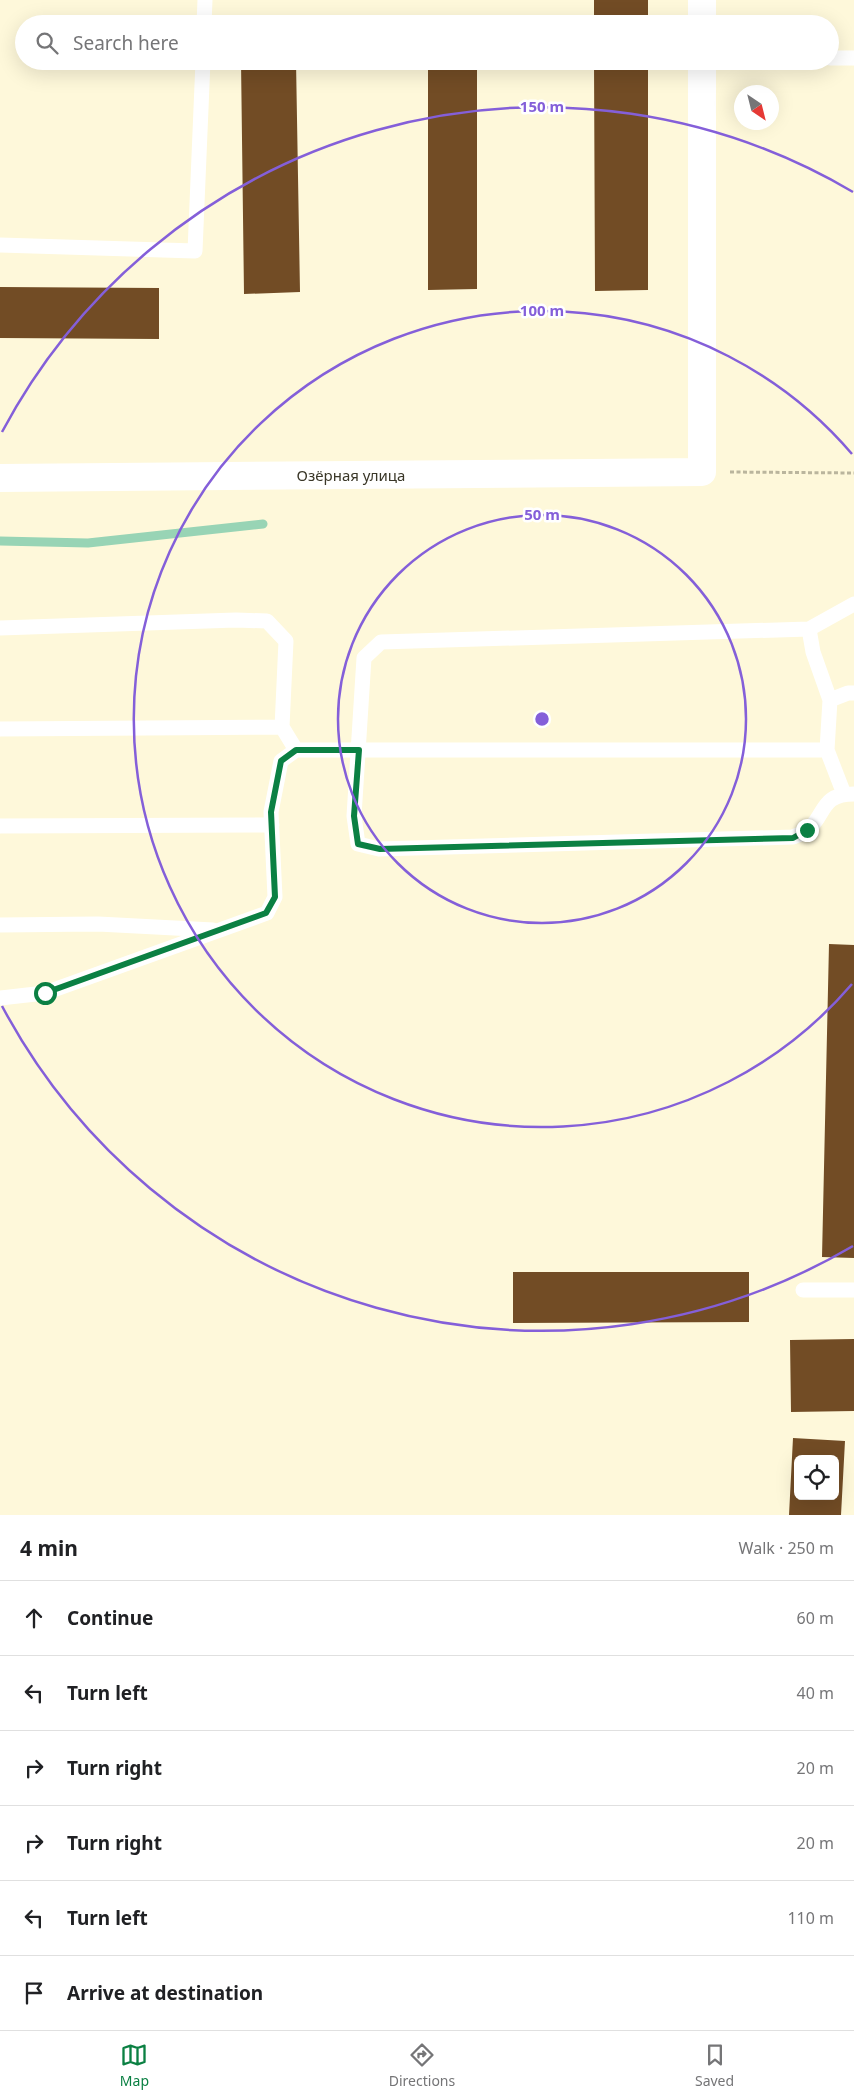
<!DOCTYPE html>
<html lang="en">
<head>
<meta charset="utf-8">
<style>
  :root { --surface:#fff; --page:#f2f2f2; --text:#202124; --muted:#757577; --line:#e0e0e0; --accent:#0b8043 }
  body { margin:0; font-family:"Noto Sans",sans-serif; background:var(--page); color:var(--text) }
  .controls { position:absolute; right:15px; bottom:15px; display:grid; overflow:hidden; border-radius:8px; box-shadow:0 5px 20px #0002 }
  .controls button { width:45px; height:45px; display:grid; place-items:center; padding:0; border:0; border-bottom:1px solid var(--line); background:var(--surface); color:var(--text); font:25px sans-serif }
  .compass { position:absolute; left:734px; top:85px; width:45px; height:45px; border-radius:50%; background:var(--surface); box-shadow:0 5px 20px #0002; rotate:145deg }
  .stop { position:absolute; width:15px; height:15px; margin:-11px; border:4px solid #0b8043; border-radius:50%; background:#fff }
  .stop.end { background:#0b8043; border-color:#fff; box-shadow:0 1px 5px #0008 }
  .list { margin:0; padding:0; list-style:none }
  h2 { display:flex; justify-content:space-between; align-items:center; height:65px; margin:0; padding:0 20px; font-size:21px }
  h2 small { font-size:16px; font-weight:400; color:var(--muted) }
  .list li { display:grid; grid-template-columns:32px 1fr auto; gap:15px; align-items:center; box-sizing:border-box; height:75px; padding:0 20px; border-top:1px solid var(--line) }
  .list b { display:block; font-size:19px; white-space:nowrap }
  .list em { font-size:16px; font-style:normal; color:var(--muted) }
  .icon { flex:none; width:28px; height:28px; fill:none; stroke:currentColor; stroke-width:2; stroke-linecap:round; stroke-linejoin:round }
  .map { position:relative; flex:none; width:854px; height:1515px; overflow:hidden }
  .search { position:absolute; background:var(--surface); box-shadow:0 5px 20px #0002; left:15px; right:15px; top:15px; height:55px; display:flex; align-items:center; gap:12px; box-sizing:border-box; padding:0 18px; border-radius:28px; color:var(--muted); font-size:19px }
  .sheet { height:515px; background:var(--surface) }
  nav { display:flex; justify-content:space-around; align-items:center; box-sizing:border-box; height:70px; border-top:1px solid var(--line); background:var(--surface); font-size:14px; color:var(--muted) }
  nav a { display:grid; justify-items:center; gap:2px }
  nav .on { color:var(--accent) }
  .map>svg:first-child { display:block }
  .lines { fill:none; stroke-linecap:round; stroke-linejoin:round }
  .stream { stroke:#98d4b5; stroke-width:9 }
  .building { fill:#724c25; fill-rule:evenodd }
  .path { stroke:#bab59d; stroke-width:3; stroke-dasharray:4 2.5; stroke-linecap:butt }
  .service { stroke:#fff; stroke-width:15 }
  .minor { stroke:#fff; stroke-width:28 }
  .route { stroke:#0b8043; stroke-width:6 }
  .ring { fill:none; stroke:#845fd9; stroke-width:2.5 }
  .labels { text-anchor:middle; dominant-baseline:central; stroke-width:5; stroke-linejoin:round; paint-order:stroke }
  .street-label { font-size:15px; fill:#3a3728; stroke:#fff }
  .centre { fill:#845fd9; stroke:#fff; stroke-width:2.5 }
  .ring-label { font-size:15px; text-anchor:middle; font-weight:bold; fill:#845fd9; stroke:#fff; stroke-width:5; stroke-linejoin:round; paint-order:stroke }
</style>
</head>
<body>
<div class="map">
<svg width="854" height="1515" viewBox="0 0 854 1515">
  <rect width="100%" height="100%" fill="#fef8da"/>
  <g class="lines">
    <!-- stream -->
    <path class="stream" d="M0 541 88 543 263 524"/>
  </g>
  <!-- building -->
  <path class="building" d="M594 0H648V24H594Z
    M241 61H296L300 292 244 294Z
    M428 61H477V289L428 290Z
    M594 61H648V290L595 291Z
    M0 287 159 288V339L0 338Z
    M829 944 854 945V1258L822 1257Z
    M513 1272H749V1322L513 1323Z
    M854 1339V1411L791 1412 790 1340Z
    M793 1438 845 1441 841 1515H789ZM798 1459H835V1496H798Z"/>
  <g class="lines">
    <!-- path -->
    <path class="path" d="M730 472 854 473"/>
    <!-- service -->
    <path class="service" d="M204 24 205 0
      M830 58H854
      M0 245 195 251 203 61
      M854 604 809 629 381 642 364 658 354 816 358 844 379 849 793 837C797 835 803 834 807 831 826 815 820 794 854 794
      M0 628 236 620 267 621 286 641 282 727
      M809 629 813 652 830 700
      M0 729 282 727 296 750
      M827 750 830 700 848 693H854
      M0 826 272 825
      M0 925 98 924 213 930
      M0 998 45 993 267 913 275 897 271 812 281 761 296 750H827L844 794
      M803 1290H854"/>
    <!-- minor -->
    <path class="minor" d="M702 24V0
      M0 478 702 472V61"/>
  </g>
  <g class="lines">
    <!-- route -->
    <path class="route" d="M45 993 266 913 275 897 271 812 281 761 296 750H359L354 816 358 844 380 849 793 838 807 830"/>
  </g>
  <!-- distance rings -->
  <g class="ring">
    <circle cx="542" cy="719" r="204"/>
    <path d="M852 984A408 408 0 1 1 852 454"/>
    <path d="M853 1246A612 612 0 0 1 2 1006M2 432A612 612 0 0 1 853 192"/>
  </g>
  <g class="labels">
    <!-- street labels -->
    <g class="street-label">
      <text x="351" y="475">Озёрная улица</text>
    </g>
  </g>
  <circle cx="542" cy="719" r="8" class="centre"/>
  <g class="ring-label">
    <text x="542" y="112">150 m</text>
    <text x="542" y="316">100 m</text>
    <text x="542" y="520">50 m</text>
  </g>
</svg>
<div class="controls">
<button><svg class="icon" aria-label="locate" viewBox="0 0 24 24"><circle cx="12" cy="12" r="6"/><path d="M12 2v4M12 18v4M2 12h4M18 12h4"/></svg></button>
</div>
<svg class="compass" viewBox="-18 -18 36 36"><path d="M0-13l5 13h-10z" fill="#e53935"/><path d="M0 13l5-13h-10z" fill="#757577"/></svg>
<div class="stop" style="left:45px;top:993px"></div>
<div class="stop end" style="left:807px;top:830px"></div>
<div class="search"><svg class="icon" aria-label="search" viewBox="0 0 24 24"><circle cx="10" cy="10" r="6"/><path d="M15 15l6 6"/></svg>Search here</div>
</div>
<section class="sheet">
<h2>4 min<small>Walk · 250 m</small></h2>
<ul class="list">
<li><svg class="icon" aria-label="ahead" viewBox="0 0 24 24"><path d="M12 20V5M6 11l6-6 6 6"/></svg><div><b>Continue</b></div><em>60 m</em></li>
<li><svg class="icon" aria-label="left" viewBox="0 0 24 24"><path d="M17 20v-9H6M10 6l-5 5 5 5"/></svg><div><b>Turn left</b></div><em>40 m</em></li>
<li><svg class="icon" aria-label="right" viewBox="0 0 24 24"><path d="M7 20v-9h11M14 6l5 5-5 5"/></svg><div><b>Turn right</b></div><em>20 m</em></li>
<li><svg class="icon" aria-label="right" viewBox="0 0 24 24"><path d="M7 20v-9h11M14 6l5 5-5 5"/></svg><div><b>Turn right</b></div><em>20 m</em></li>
<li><svg class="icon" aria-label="left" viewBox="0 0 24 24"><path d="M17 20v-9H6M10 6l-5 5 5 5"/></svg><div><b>Turn left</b></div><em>110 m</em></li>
<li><svg class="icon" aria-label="arrive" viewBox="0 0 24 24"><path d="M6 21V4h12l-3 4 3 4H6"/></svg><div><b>Arrive at destination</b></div></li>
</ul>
</section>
<nav>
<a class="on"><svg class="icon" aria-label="map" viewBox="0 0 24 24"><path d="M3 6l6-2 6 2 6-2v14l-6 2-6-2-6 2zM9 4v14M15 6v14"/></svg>Map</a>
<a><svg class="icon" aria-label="directions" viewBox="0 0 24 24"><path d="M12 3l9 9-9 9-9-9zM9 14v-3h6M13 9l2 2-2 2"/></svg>Directions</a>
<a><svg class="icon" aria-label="saved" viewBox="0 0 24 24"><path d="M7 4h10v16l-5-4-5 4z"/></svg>Saved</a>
</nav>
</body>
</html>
